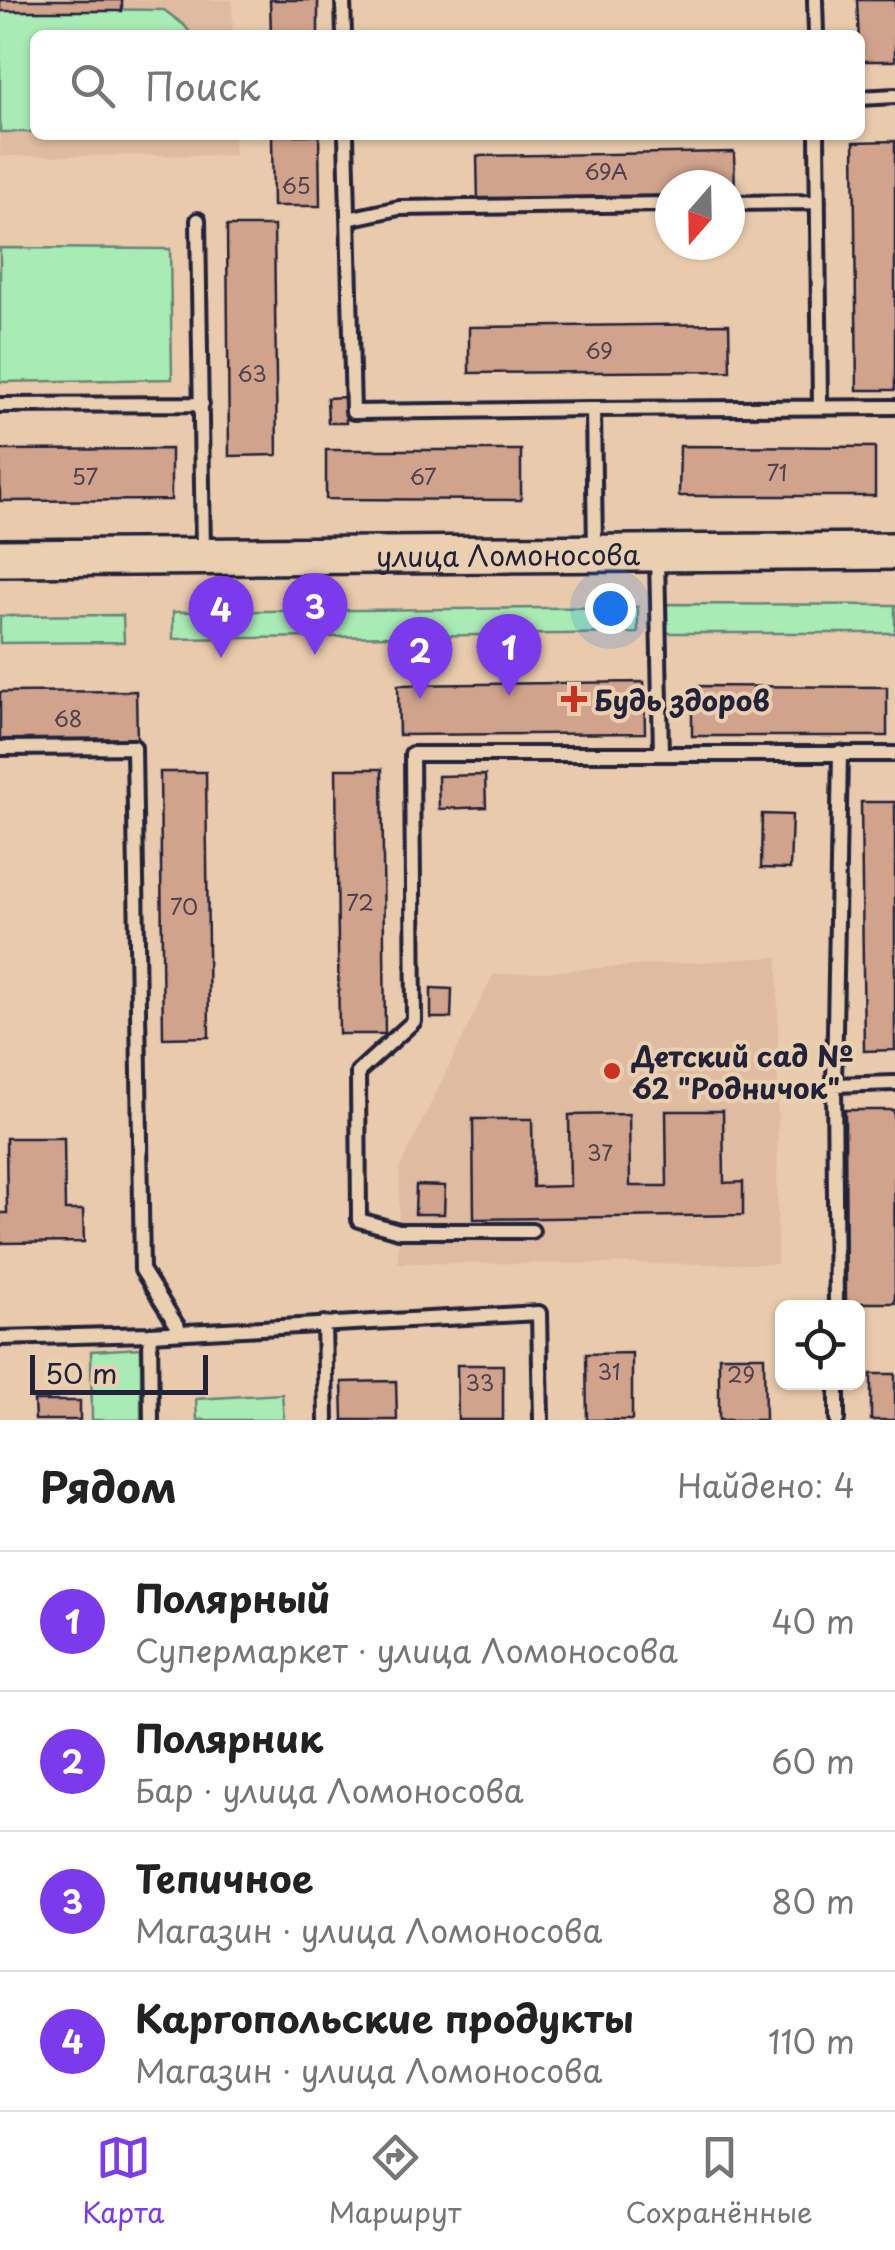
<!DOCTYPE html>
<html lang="ru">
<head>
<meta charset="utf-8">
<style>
  :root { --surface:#fff; --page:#f6f6f6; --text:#222; --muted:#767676; --line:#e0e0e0; --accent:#7c3aed }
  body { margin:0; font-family:"Playpen Sans",sans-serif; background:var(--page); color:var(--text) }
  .controls { position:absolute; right:30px; bottom:30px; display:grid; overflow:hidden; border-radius:15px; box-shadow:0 2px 8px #0004 }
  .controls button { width:90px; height:90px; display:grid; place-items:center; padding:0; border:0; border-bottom:2px solid var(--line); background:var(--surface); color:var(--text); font:50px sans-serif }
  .compass { position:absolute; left:655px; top:170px; width:90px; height:90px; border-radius:50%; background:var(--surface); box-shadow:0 2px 8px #0004; rotate:200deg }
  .scale { position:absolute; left:30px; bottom:25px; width:178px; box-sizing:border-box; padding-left:10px; border:5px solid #22223b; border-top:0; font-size:28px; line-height:35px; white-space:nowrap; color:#22223b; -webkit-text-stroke:8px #ead0b1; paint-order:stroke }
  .you { position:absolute; left:610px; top:608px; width:35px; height:35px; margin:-25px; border:8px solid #fff; border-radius:50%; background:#1a73e8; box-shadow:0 0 0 15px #1a73e833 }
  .badge { display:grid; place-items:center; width:65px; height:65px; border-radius:50%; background:var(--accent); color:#fff; font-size:32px; font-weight:700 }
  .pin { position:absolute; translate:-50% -82px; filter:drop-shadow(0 2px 5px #0008) }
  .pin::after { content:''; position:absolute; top:52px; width:35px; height:30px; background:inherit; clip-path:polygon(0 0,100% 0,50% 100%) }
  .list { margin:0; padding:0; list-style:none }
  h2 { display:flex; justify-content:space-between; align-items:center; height:130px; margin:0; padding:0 40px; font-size:42px }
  h2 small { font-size:32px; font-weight:400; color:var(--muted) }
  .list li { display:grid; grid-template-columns:65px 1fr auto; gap:30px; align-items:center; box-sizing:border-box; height:140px; padding:0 40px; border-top:2px solid var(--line) }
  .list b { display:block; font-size:38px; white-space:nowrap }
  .list p { margin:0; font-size:32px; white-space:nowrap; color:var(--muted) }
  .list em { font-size:32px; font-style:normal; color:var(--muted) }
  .icon { flex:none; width:55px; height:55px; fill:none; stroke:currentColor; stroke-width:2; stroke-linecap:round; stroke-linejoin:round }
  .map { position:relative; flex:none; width:895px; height:1420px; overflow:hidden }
  .search { position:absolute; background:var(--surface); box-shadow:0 2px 8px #0004; left:30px; right:30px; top:30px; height:110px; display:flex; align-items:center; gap:25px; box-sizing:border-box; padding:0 35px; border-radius:15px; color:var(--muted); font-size:38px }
  .sheet { height:690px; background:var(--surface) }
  nav { display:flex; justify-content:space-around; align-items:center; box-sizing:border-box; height:140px; border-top:2px solid var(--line); background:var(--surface); font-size:28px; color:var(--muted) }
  nav a { display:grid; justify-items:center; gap:5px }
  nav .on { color:var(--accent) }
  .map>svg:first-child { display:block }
  .built { fill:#debba1 }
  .green { fill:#a9ebb4; stroke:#668678; stroke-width:2.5 }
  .building { fill:#d1a38d; stroke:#22223b; stroke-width:2.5 }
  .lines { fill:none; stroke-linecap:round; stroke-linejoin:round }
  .service-casing { stroke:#22223b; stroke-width:20 }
  .secondary-casing { stroke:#22223b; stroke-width:42 }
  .service { stroke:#ead0b1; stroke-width:12 }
  .secondary { stroke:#ead0b1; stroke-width:35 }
  .poi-dot { fill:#c8321e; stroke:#ead0b1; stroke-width:4 }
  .labels { text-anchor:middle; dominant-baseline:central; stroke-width:8; stroke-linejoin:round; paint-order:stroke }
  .number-label { font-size:22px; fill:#4e4250 }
  .street-label { font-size:28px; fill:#22223b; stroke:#ead0b1 }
  .poi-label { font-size:28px; font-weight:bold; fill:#22223b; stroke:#ead0b1; text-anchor:start }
</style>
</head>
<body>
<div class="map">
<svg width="895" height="1420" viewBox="0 0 895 1420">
  <rect width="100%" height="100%" fill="#e9caac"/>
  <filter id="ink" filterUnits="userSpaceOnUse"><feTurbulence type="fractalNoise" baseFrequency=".01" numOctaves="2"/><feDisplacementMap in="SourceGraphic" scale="20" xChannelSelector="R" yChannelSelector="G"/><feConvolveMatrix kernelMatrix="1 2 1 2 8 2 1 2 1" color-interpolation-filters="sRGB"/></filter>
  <g filter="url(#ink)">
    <!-- built -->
    <path class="built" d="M0 0H232L233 35H35V135H234L235 155 0 156Z
      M778 957 777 1264 398 1263 400 1168 493 975Z"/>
    <!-- green -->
    <path class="green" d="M0 8 164 10 184 25 192 35H35V132H0Z
      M0 248 170 249 172 379 0 382Z
      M667 604 895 605V633H667Z
      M638 607V633L173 639V612Z
      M123 615 124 642 0 643V616Z
      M141 1348V1420H92L91 1351Z
      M282 1394 284 1420H197L196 1399Z"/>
    <!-- building -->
    <path class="building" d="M0 0H122V11H0Z
      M270 0H318V35H271Z
      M857 0H895V61H860Z
      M272 135H319L320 206H273Z
      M895 141V390H857L854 142Z
      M734 152 735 197H730V185H670V198L478 201 477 156Z
      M227 226H274L277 455 229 456Z
      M729 324 730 371 469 373V327Z
      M346 397V423H328L327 398Z
      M680 446 875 447V496H679Z
      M171 449V500L0 501V450Z
      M326 450H521V500L326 499Z
      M644 682 645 733 399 735 398 685Z
      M692 686 887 687V736H692Z
      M136 691 137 742 0 743V692Z
      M336 769H382L385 1034H339Z
      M160 772H206L209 1037 163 1038Z
      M485 775 486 807 439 809 438 776Z
      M861 802H895V1050L864 1051Z
      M762 814 792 815 790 869 761 868Z
      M431 988 452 989 451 1018H431Z
      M845 1110H894L895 1303H846Z
      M666 1111H723L724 1183 743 1182V1215L474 1219 473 1119H532L533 1187 570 1186 569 1115 629 1114 630 1186H667Z
      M6 1138H64L65 1210H83L84 1242 0 1243V1213H7Z
      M416 1185 445 1186 444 1214H415Z
      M632 1353V1420H587L586 1354Z
      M719 1356H764L765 1420H719Z
      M457 1365H503V1420H458Z
      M871 1374H895V1420H871Z
      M396 1381 397 1420H343L342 1382Z
      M34 1401H80V1420H35Z"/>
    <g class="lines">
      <!-- service casing -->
      <g class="service-casing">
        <path id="service" d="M343 0 344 35
          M815 0 816 35
          M860 98 895 96
          M346 135 353 412 593 409 595 551
          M817 135 820 406
          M730 203 818 202
          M348 219 399 208 670 204
          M198 220 203 552
          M0 405 202 404
          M593 409 895 407
          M657 556 661 754
          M0 748 134 747 142 1270 181 1332
          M834 1085 895 1083
          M532 1231H399L359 1220 358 1072 414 1021 412 754H895
          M836 1308 834 1085 840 753
          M324 1323 326 1420
          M0 1338 150 1334
          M837 1382V1420
          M151 1420 150 1334 539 1313 541 1420"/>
      </g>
      <!-- secondary casing -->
      <g class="secondary-casing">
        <g id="secondary">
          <path id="s1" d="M0 558 895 551"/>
        </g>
      </g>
      <!-- service -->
      <use href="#service" class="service"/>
      <!-- secondary -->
      <use href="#secondary" class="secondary"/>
    </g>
  </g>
  <!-- markers -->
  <g class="poi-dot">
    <path d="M569 684h10v10h10v10h-10v10h-10v-10h-10v-10h10z"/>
    <circle cx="612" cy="1071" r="10"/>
  </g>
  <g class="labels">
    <!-- number labels -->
    <g class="number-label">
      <text x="606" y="170">69А</text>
      <text x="296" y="184">65</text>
      <text x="599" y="349">69</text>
      <text x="252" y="372">63</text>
      <text x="777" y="471">71</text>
      <text x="85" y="475">57</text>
      <text x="423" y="475">67</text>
      <text x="68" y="717">68</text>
      <text x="360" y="901">72</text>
      <text x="184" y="905">70</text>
      <text x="600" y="1151">37</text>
      <text x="609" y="1370">31</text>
      <text x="741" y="1373">29</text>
      <text x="480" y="1381">33</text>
    </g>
    <!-- street labels -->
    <g class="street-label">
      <text stroke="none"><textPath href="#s1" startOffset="508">улица Ломоносова</textPath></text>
    </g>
    <!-- poi labels -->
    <g class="poi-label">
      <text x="594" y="699">Будь здоров</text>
      <text x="632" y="1055">Детский сад №<tspan x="632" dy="32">62 "Родничок"</tspan></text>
    </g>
  </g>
</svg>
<div class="controls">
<button><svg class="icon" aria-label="locate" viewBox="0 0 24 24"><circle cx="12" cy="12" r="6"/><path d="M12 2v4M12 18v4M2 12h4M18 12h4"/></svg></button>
</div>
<svg class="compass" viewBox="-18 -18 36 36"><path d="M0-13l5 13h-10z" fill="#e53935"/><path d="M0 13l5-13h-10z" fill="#767676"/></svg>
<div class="scale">50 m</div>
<div class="you"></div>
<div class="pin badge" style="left:509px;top:696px">1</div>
<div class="pin badge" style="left:420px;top:699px">2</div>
<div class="pin badge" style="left:315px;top:655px">3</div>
<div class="pin badge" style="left:221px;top:658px">4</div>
<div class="search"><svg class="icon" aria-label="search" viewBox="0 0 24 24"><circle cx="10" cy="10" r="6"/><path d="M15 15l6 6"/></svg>Поиск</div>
</div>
<section class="sheet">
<h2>Рядом<small>Найдено: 4</small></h2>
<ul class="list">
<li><span class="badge">1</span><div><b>Полярный</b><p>Супермаркет · улица Ломоносова</p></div><em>40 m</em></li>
<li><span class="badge">2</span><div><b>Полярник</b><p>Бар · улица Ломоносова</p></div><em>60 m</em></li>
<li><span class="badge">3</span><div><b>Тепичное</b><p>Магазин · улица Ломоносова</p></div><em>80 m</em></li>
<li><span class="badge">4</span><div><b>Каргопольские продукты</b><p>Магазин · улица Ломоносова</p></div><em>110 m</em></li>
</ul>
</section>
<nav>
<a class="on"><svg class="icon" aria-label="map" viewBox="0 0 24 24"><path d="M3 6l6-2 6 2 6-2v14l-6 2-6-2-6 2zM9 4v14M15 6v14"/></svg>Карта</a>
<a><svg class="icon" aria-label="directions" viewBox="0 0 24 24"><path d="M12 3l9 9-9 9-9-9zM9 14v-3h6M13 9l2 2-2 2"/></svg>Маршрут</a>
<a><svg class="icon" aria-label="saved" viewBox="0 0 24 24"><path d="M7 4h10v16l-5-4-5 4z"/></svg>Сохранённые</a>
</nav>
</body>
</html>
